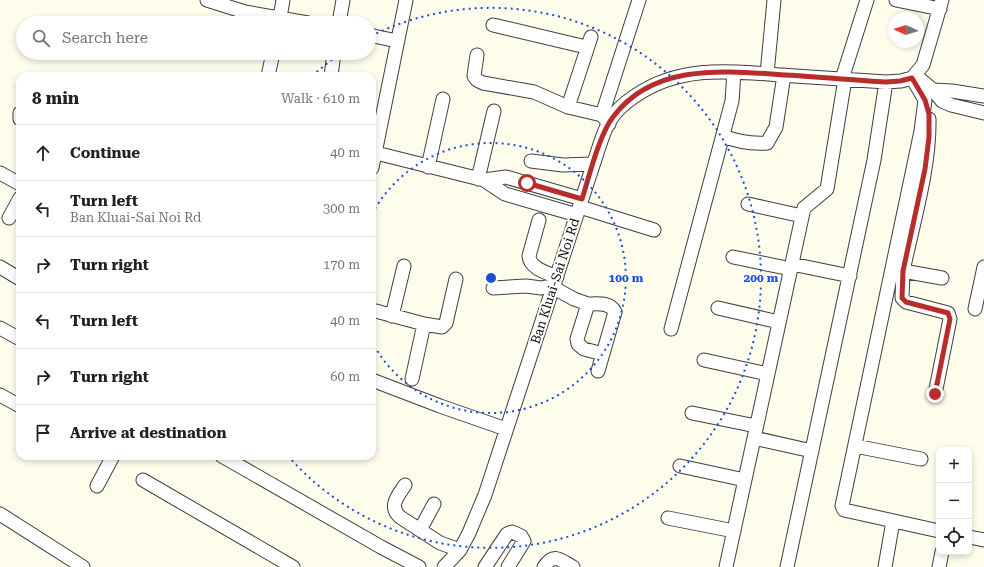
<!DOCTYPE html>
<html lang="en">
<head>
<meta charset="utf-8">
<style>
  :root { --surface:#fff; --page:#f2f2f2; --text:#202124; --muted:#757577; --line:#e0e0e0 }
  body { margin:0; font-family:"Roboto Serif",serif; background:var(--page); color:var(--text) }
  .controls { position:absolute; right:12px; bottom:12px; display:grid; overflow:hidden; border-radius:8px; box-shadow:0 2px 6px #0003 }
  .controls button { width:36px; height:36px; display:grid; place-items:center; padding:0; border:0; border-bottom:1px solid var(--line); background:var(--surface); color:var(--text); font:20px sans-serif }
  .compass { position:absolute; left:888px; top:12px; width:36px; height:36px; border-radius:50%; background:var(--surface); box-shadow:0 2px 6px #0003; rotate:274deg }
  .stop { position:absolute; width:12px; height:12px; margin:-9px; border:3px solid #b62d29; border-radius:50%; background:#fff }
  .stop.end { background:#b62d29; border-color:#fff; box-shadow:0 1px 4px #0008 }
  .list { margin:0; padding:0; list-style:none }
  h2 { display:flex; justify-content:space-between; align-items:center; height:52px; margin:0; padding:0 16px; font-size:17px }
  h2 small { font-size:13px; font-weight:400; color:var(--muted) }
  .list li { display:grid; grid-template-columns:26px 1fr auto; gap:12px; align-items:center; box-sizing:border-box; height:56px; padding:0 16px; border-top:1px solid var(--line) }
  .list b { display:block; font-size:15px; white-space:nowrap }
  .list p { margin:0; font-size:13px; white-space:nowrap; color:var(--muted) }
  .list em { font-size:13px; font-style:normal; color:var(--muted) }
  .icon { flex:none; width:22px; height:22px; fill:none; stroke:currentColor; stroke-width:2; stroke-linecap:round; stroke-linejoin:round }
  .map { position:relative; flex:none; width:984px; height:567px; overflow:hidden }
  .search { position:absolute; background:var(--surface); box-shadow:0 2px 6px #0003; left:16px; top:16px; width:360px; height:44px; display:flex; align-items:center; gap:10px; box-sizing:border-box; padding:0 14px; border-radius:22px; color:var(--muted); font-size:15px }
  .panel { position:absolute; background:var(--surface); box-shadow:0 2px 6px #0003; left:16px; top:72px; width:360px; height:388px; border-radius:12px }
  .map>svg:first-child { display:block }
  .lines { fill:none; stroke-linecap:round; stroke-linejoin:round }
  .minor-casing { stroke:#3f3f3f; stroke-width:15 }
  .minor { stroke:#fff; stroke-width:13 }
  .route { stroke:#b62d29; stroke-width:5 }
  .ring { fill:none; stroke:#1d4ed8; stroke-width:2; stroke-dasharray:2 4 }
  .labels { text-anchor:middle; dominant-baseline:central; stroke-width:4; stroke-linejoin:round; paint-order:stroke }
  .street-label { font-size:13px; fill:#0c0c0c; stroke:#fff }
  .centre { fill:#1d4ed8; stroke:#fff; stroke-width:2 }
  .ring-label { font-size:12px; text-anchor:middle; font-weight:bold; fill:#1d4ed8; stroke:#fff; stroke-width:4; stroke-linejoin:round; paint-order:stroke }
</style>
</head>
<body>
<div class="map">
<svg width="984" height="567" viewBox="0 0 984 567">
  <rect width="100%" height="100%" fill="#fefceb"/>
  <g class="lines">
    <!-- minor casing -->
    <g class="minor-casing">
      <path id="minor" d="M207 0 245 12 308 23
        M896 0 940 9
        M279 23 283 0
        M339 23 343 0
        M493 25 586 47
        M369 35 397 41
        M477 55 474 76 477 80 483 83 534 92 568 107 602 115 609 124
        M767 74 774 0
        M915 75 933 90 942 101 951 105 984 113
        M268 76 273 53
        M331 76 334 53
        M912 78 925 100 921 131 842 506 844 510 939 531
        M842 79 867 0
        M933 90 952 91 984 96
        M568 107 591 37
        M20 113V119
        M602 115 639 0
        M929 119C930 168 913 223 903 271L942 278
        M723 136C738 142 751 144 767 143L776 127 784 75
        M372 152 484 180 505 194 577 215
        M531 161 563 165 593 164
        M428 167 443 99
        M372 168 406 0
        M0 173 20 184
        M478 179 494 111
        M484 180 506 177 582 199
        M748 204 802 216
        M580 207 654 230
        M9 218 20 198
        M539 220 529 256C530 269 548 273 557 277
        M733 257 791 269
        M792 264 850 276
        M0 267 20 279
        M896 269 903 271 902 298 906 302 948 313 950 319 935 394
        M493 288 526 286 541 288 555 285
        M554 288 574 299 588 304 577 339 578 344 584 349 603 354
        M588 304C598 304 610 302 615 312L598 371
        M718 308 779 322
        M975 309 984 267
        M372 310 424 324 442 327 446 323 456 279
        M392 316 404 266
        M0 328 20 339
        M671 329 732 101 734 72
        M704 360 768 374
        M412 379 424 324
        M372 380 440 406 506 429
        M0 395 20 406
        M692 413 756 426
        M754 438 812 451
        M855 446 921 459
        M222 456 381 547 419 567
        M680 466 745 480
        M143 480 293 567
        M405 485C398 496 388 506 400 517L440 543 460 550
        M97 486 113 456
        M0 514 83 567
        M668 518 734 531
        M420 530 434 504
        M969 537 984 540
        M444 567 460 550 469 533 485 495 600 144C603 135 606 126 611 119 617 109 626 102 635 96 680 65 729 71 780 75 815 77 851 80 886 82L901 81 912 78 923 65 942 0
        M485 567 507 534 512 532 521 536 524 541 508 567
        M544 567C554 552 560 560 573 567
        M726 567 804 208 827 189 845 79
        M787 567 874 160 886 82
        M885 567 893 521
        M939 567 942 552"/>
    </g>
    <!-- minor -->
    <use href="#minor" class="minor"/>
  </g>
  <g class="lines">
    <!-- route -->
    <path class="route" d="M527 183 582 199C589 177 599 135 613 117 654 62 726 71 786 75 820 77 853 80 886 82L900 81 912 78 925 100 929 114V137L925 169 903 271 902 298 906 302 948 313 950 319 935 394"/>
  </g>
  <!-- distance rings -->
  <g class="ring">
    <path d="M372 214A135 135 0 1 1 372 342"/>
    <path d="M312 76A270 270 0 0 1 340 54M371 36A270 270 0 1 1 289 457"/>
  </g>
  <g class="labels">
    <!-- street labels -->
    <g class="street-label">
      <text transform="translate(555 281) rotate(-72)">Ban Kluai-Sai Noi Rd</text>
    </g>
  </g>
  <circle cx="491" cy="278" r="6" class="centre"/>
  <g class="ring-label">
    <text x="626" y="282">100 m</text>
    <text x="761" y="282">200 m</text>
  </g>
</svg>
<div class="controls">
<button>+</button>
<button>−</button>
<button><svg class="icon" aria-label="locate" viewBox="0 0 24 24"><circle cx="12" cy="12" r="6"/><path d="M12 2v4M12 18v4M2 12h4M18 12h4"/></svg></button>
</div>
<svg class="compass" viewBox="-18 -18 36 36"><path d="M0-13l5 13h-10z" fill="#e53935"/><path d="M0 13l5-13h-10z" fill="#757577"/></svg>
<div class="stop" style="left:527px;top:183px"></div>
<div class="stop end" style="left:935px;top:394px"></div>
<div class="search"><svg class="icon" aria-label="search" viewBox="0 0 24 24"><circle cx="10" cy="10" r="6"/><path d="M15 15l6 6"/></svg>Search here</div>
<section class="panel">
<h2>8 min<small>Walk · 610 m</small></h2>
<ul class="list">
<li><svg class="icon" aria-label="ahead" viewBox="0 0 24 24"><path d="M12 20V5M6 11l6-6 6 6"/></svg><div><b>Continue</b></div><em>40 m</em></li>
<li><svg class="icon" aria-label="left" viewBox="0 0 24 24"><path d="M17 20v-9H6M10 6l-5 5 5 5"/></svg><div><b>Turn left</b><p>Ban Kluai-Sai Noi Rd</p></div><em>300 m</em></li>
<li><svg class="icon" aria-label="right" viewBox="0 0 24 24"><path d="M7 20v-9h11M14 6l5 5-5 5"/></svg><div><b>Turn right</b></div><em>170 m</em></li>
<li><svg class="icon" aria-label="left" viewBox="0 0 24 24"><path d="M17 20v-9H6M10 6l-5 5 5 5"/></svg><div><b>Turn left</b></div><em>40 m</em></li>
<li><svg class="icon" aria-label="right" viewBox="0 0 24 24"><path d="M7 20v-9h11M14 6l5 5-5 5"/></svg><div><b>Turn right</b></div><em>60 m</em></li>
<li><svg class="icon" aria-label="arrive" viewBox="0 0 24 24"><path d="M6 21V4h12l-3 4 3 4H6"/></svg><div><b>Arrive at destination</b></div></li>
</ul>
</section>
</div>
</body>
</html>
